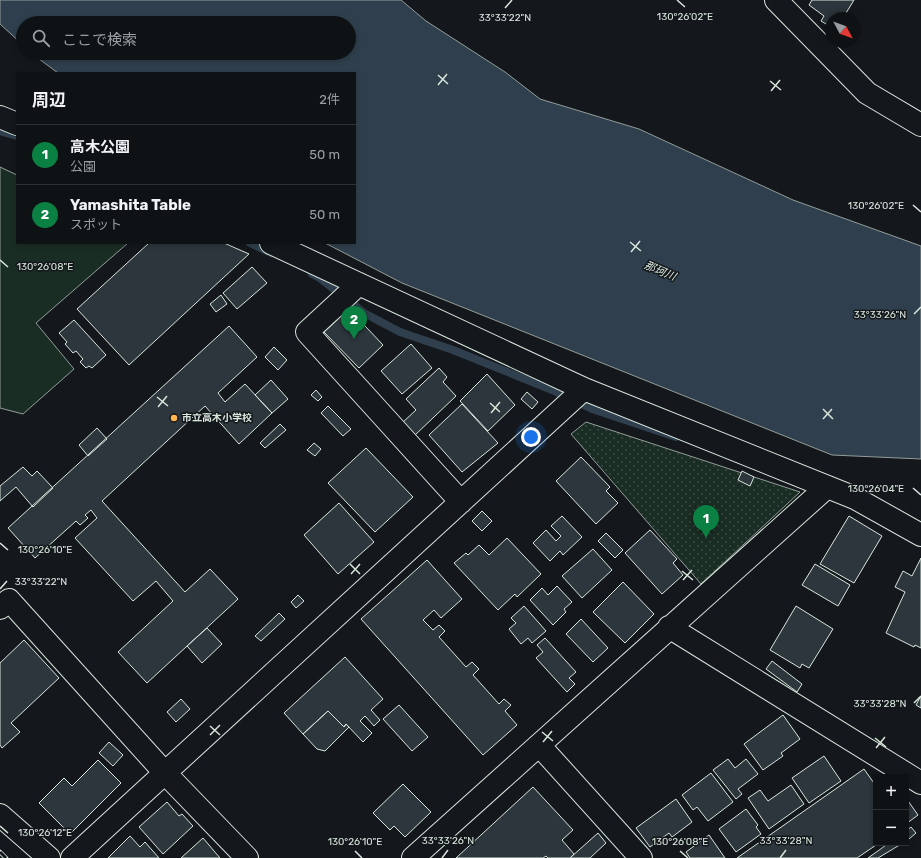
<!DOCTYPE html>
<html lang="ja">
<head>
<meta charset="utf-8">
<style>
  :root { --surface:#0f1215; --page:#1d2022; --text:#f1f3f6; --muted:#9b9ea0; --line:#2f3234; --accent:#0b8043 }
  body { margin:0; font-family:Rubik,"Noto Sans JP",sans-serif; background:var(--page); color:var(--text) }
  .controls { position:absolute; right:12px; bottom:12px; display:grid; overflow:hidden; border-radius:0px; box-shadow:0 2px 6px #0003 }
  .controls button { width:36px; height:36px; display:grid; place-items:center; padding:0; border:0; border-bottom:1px solid var(--line); background:var(--surface); color:var(--text); font:20px sans-serif }
  .compass { position:absolute; left:825px; top:12px; width:36px; height:36px; border-radius:50%; background:var(--surface); box-shadow:0 2px 6px #0003; rotate:131deg }
  .you { position:absolute; left:531px; top:437px; width:14px; height:14px; margin:-10px; border:3px solid #fff; border-radius:50%; background:#1a73e8; box-shadow:0 0 0 6px #1a73e833 }
  .badge { display:grid; place-items:center; width:26px; height:26px; border-radius:50%; background:var(--accent); color:#fff; font-size:13px; font-weight:700 }
  .pin { position:absolute; translate:-50% -33px; filter:drop-shadow(0 1px 2px #0008) }
  .pin::after { content:''; position:absolute; top:21px; width:14px; height:12px; background:inherit; clip-path:polygon(0 0,100% 0,50% 100%) }
  .list { margin:0; padding:0; list-style:none }
  h2 { display:flex; justify-content:space-between; align-items:center; height:52px; margin:0; padding:0 16px; font-size:17px }
  h2 small { font-size:13px; font-weight:400; color:var(--muted) }
  .list li { display:grid; grid-template-columns:26px 1fr auto; gap:12px; align-items:center; box-sizing:border-box; height:60px; padding:0 16px; border-top:1px solid var(--line) }
  .list b { display:block; font-size:15px; white-space:nowrap }
  .list p { margin:0; font-size:13px; white-space:nowrap; color:var(--muted) }
  .list em { font-size:13px; font-style:normal; color:var(--muted) }
  .icon { flex:none; width:22px; height:22px; fill:none; stroke:currentColor; stroke-width:2; stroke-linecap:round; stroke-linejoin:round }
  .map { position:relative; flex:none; width:921px; height:858px; overflow:hidden }
  .search { position:absolute; background:var(--surface); box-shadow:0 2px 6px #0003; left:16px; top:16px; width:340px; height:44px; display:flex; align-items:center; gap:10px; box-sizing:border-box; padding:0 14px; border-radius:22px; color:var(--muted); font-size:15px }
  .panel { position:absolute; background:var(--surface); box-shadow:0 2px 6px #0003; left:16px; top:72px; width:340px; height:172px; border-radius:0px }
  .map>svg:first-child { display:block }
  .grass { fill:#1a2d24; stroke:#939e99 }
  .park { fill:url(#park-dots); stroke:#939e99 }
  .water { fill:#2f3f4d; stroke:#939e99 }
  .lines { fill:none; stroke-linecap:round; stroke-linejoin:round }
  .stream { stroke:#2f3f4d; stroke-width:8 }
  .building { fill:#2c363c; stroke:#d8e6dc }
  .minor-casing { stroke:#d8e6dc; stroke-width:24 }
  .tertiary-casing { stroke:#d8e6dc; stroke-width:24 }
  .minor { stroke:#14181c; stroke-width:22 }
  .tertiary { stroke:#14181c; stroke-width:22 }
  .rail-casing { stroke:#d8e6dc; stroke-width:4.5 }
  .rail { stroke:#14181c; stroke-width:3; stroke-dasharray:9; stroke-linecap:butt }
  .ticks { fill:none; stroke:#d8e6dc; stroke-width:1.5 }
  .poi-dot { fill:#ffb74d; stroke:#14181c; stroke-width:1.5 }
  .labels { text-anchor:middle; dominant-baseline:central; stroke-width:3; stroke-linejoin:round; paint-order:stroke }
  .poi-label { font-size:10px; font-weight:bold; fill:#d8e6dc; stroke:#14181c; text-anchor:start }
  .water-label { font-size:11px; font-style:italic; fill:#d8e6dc; stroke:#14181c }
  .ticks-label { font-size:10px; text-anchor:middle; fill:#d8e6dc; stroke:#14181c; stroke-width:3; stroke-linejoin:round; paint-order:stroke }
</style>
</head>
<body>
<div class="map">
<svg width="921" height="858" viewBox="0 0 921 858">
  <defs>
    <pattern id="park-dots" width="8" height="8" patternUnits="userSpaceOnUse"><rect width="8" height="8" fill="#1a2d24"/><path d="M2 2h.1M6 6h.1" fill="none" stroke="#3b4b43" stroke-width="1.8" stroke-linecap="round"/></pattern>
  </defs>
  <rect width="100%" height="100%" fill="#14181c"/>
  <!-- grass -->
  <path class="grass" d="M0 167 17 175V243H128L36 323 74 369 23 414 0 408Z"/>
  <!-- park -->
  <path class="park" d="M586 422 800 492 701 584 571 434Z"/>
  <!-- water -->
  <path class="water" d="M0 0H401L426 21 505 72 540 99 639 129 793 200 921 246V459L832 455 402 283 325 243H355V73H58L31 53H349V23H23V45L0 24Z"/>
  <g class="lines">
    <!-- stream -->
    <path class="stream" d="M0 131 17 136
      M250 243 271 253
      M312 274 320 278 364 313 400 332 453 350 552 390 592 409 676 437"/>
  </g>
  <!-- building -->
  <path class="building" d="M812 0H854L843 18H831V27L821 21 824 16 809 5Z
    M149 243H224L249 254 129 365 77 309Z
    M252 267 267 283 237 309 223 293Z
    M221 295 227 304 216 312 210 304Z
    M349 309 383 345 359 368 324 332Z
    M74 320 106 355 92 368 89 366 86 368 80 362 83 359 76 351 73 353 65 344 67 342 59 333Z
    M229 326 257 357 218 393 225 402 245 384 272 413 239 444 205 406 102 501 185 592 210 569 238 599 147 683 118 652 173 601 156 581 133 601 75 538 97 518 91 510 85 515 88 518 80 525 76 521 35 558 8 528Z
    M411 344 432 368 402 394 381 371Z
    M274 347 287 360 278 370 265 357Z
    M439 368 447 377 443 382 456 396 414 436 402 423 416 410 406 399Z
    M487 374 515 405 488 431 460 401Z
    M271 380 288 399 272 413 255 395Z
    M316 390 322 397 318 401 311 395Z
    M527 392 538 402 532 409 521 399Z
    M462 404 498 443 462 472 429 435Z
    M328 406 351 429 343 436 321 413Z
    M280 424 286 430 265 448 260 443Z
    M97 428 107 439 88 456 79 445Z
    M314 443 321 449 315 456 307 450Z
    M366 448 413 497 375 532 328 483Z
    M581 457 610 487 606 491 618 503 596 524 556 481Z
    M23 467 32 476 37 471 53 488 33 507 16 487 0 501V486Z
    M742 471 754 477 750 486 738 480Z
    M339 503 374 542 338 574 304 535Z
    M482 511 492 521 482 531 472 521Z
    M562 516 582 537 563 555 560 551 550 561 533 543 546 530 556 541 561 536 551 526Z
    M849 516 882 536 854 583 820 564Z
    M650 530 677 559 673 563 683 575 662 594 625 553Z
    M606 533 623 550 615 558 598 541Z
    M507 538 541 574 517 597 515 594 498 610 454 563 466 553 468 555 479 545 489 555Z
    M593 549 612 570 582 598 562 576Z
    M921 558V648L915 645 914 647 886 633 905 592 895 587 903 571 912 576Z
    M427 560 462 599 441 618 434 610 423 620 433 630 439 625 445 631 439 637 466 667 472 662 479 669 473 675 499 704 504 699 511 705 505 711 517 725 483 755 361 619Z
    M815 564 850 585 838 606 802 585Z
    M623 582 654 614 625 643 593 612Z
    M557 586 572 602 564 609 566 612 553 625 530 600 542 588 548 595Z
    M298 595 304 601 296 608 291 602Z
    M524 606 546 631 532 643 528 638 521 644 509 629 516 623 511 618Z
    M796 606 833 629 809 668 802 664 800 668 770 650Z
    M279 613 285 619 261 641 255 636Z
    M581 619 608 648 593 662 566 634Z
    M207 628 222 644 202 663 187 646Z
    M545 638 576 672 569 678 575 684 567 692 536 658 543 652 537 645Z
    M24 640 59 678 11 723 20 732 2 748 0 745V663Z
    M345 657 383 699 371 710 380 720 374 726 365 716 360 721 372 733 363 742 346 724 344 727 328 711 303 734 284 713Z
    M772 661 802 684 797 692 766 669Z
    M921 696V708L916 705Z
    M181 699 190 709 176 722 167 712Z
    M399 705 428 737 412 751 383 719Z
    M328 711 344 727 346 724 349 727 325 751 317 749 303 734Z
    M783 715 800 739 781 753 783 756 763 770 744 744Z
    M109 742 123 755 113 766 99 753Z
    M824 756 841 781 809 803 792 778Z
    M728 759 735 768 746 759 758 774 738 789 742 794 736 799 713 770Z
    M98 760 121 783 70 834 39 803 64 778 72 786Z
    M864 769 876 786V843H879L857 858H737Z
    M711 773 733 802 708 821 697 807 693 810 682 795Z
    M403 784 431 812 405 837 394 826 390 830 373 813Z
    M791 785 804 804 769 829 748 798 760 790 768 801Z
    M533 787 573 830 562 840 574 854 570 858H548L546 856 543 858H456Z
    M906 798 918 815 906 824Z
    M676 799 692 822 672 837 669 833 650 847 636 828Z
    M167 802 179 816 182 814 193 826 163 854 139 827Z
    M746 809 758 825 756 827 761 834 736 852 719 829Z
    M911 827 916 833 909 839 906 831Z
    M598 833 606 843 590 858H570Z
    M709 835 725 858H690L686 852Z
    M130 836 140 847 145 842 159 858H108Z
    M203 838 220 858H181Z
    M889 843H903L878 858H868Z"/>
  <g class="lines">
    <!-- minor casing -->
    <g class="minor-casing">
      <path id="minor" d="M776 0 867 93 921 125
        M0 117 17 124
        M271 243 584 389 855 498 921 535
        M359 284 307 332 461 502
        M0 608 9 600 165 773 247 858
        M669 627 921 783
        M539 745 641 858
        M72 858 584 389
        M413 858 827 487"/>
    </g>
    <!-- tertiary casing -->
    <g class="tertiary-casing">
      <path id="tertiary" d="M0 815 49 858"/>
    </g>
    <!-- minor -->
    <use href="#minor" class="minor"/>
    <!-- tertiary -->
    <use href="#tertiary" class="tertiary"/>
    <!-- rail casing -->
    <g class="rail-casing">
      <path id="rail" d="M0 852 6 858"/>
    </g>
    <!-- rail -->
    <use href="#rail" class="rail"/>
  </g>
  <!-- ticks -->
  <path class="ticks" d="M677 0 685 7M505 8 512 0M438 75 448 84M770 81 781 90M438 85 447 74M771 91 780 80M913 205 921 212M630 242 641 251M631 252 640 241M0 260 8 267M914 314 921 307M157 397 168 406M490 403 500 412M158 407 167 396M823 409 833 419M491 413 500 402M823 419 832 409M913 488 921 495M0 543 8 550M350 564 360 574M682 571 693 580M351 574 360 564M683 580 692 570M0 589 7 581M914 703 921 696M210 726 220 735M542 732 553 741M210 735 220 725M875 738 886 747M543 742 552 731M876 748 885 737M0 826 8 833M355 851 362 858M680 851 688 858M442 858 448 850M780 858 786 850"/>
  <!-- markers -->
  <circle class="poi-dot" cx="174" cy="418" r="4"/>
  <g class="labels">
    <!-- poi labels -->
    <g class="poi-label">
      <text x="182" y="418">市立高木小学校</text>
    </g>
    <!-- water labels -->
    <g class="water-label">
      <text transform="translate(660 271) rotate(23)">那珂川</text>
    </g>
  </g>
  <g class="ticks-label">
    <text x="685" y="20">130°26'02"E</text>
    <text x="505" y="21">33°33'22"N</text>
    <text x="876" y="209">130°26'02"E</text>
    <text x="45" y="270">130°26'08"E</text>
    <text x="880" y="318">33°33'26"N</text>
    <text x="876" y="492">130°26'04"E</text>
    <text x="45" y="553">130°26'10"E</text>
    <text x="41" y="585">33°33'22"N</text>
    <text x="880" y="707">33°33'28"N</text>
    <text x="45" y="836">130°26'12"E</text>
    <text x="448" y="844">33°33'26"N</text>
    <text x="786" y="844">33°33'28"N</text>
    <text x="355" y="845">130°26'10"E</text>
    <text x="680" y="845">130°26'08"E</text>
  </g>
</svg>
<div class="controls">
<button>+</button>
<button>−</button>
</div>
<svg class="compass" viewBox="-18 -18 36 36"><path d="M0-13l5 13h-10z" fill="#e53935"/><path d="M0 13l5-13h-10z" fill="#9b9ea0"/></svg>
<div class="you"></div>
<div class="pin badge" style="left:706px;top:538px">1</div>
<div class="pin badge" style="left:354px;top:339px">2</div>
<div class="search"><svg class="icon" aria-label="search" viewBox="0 0 24 24"><circle cx="10" cy="10" r="6"/><path d="M15 15l6 6"/></svg>ここで検索</div>
<section class="panel">
<h2>周辺<small>2件</small></h2>
<ul class="list">
<li><span class="badge">1</span><div><b>高木公園</b><p>公園</p></div><em>50 m</em></li>
<li><span class="badge">2</span><div><b>Yamashita Table</b><p>スポット</p></div><em>50 m</em></li>
</ul>
</section>
</div>
</body>
</html>
